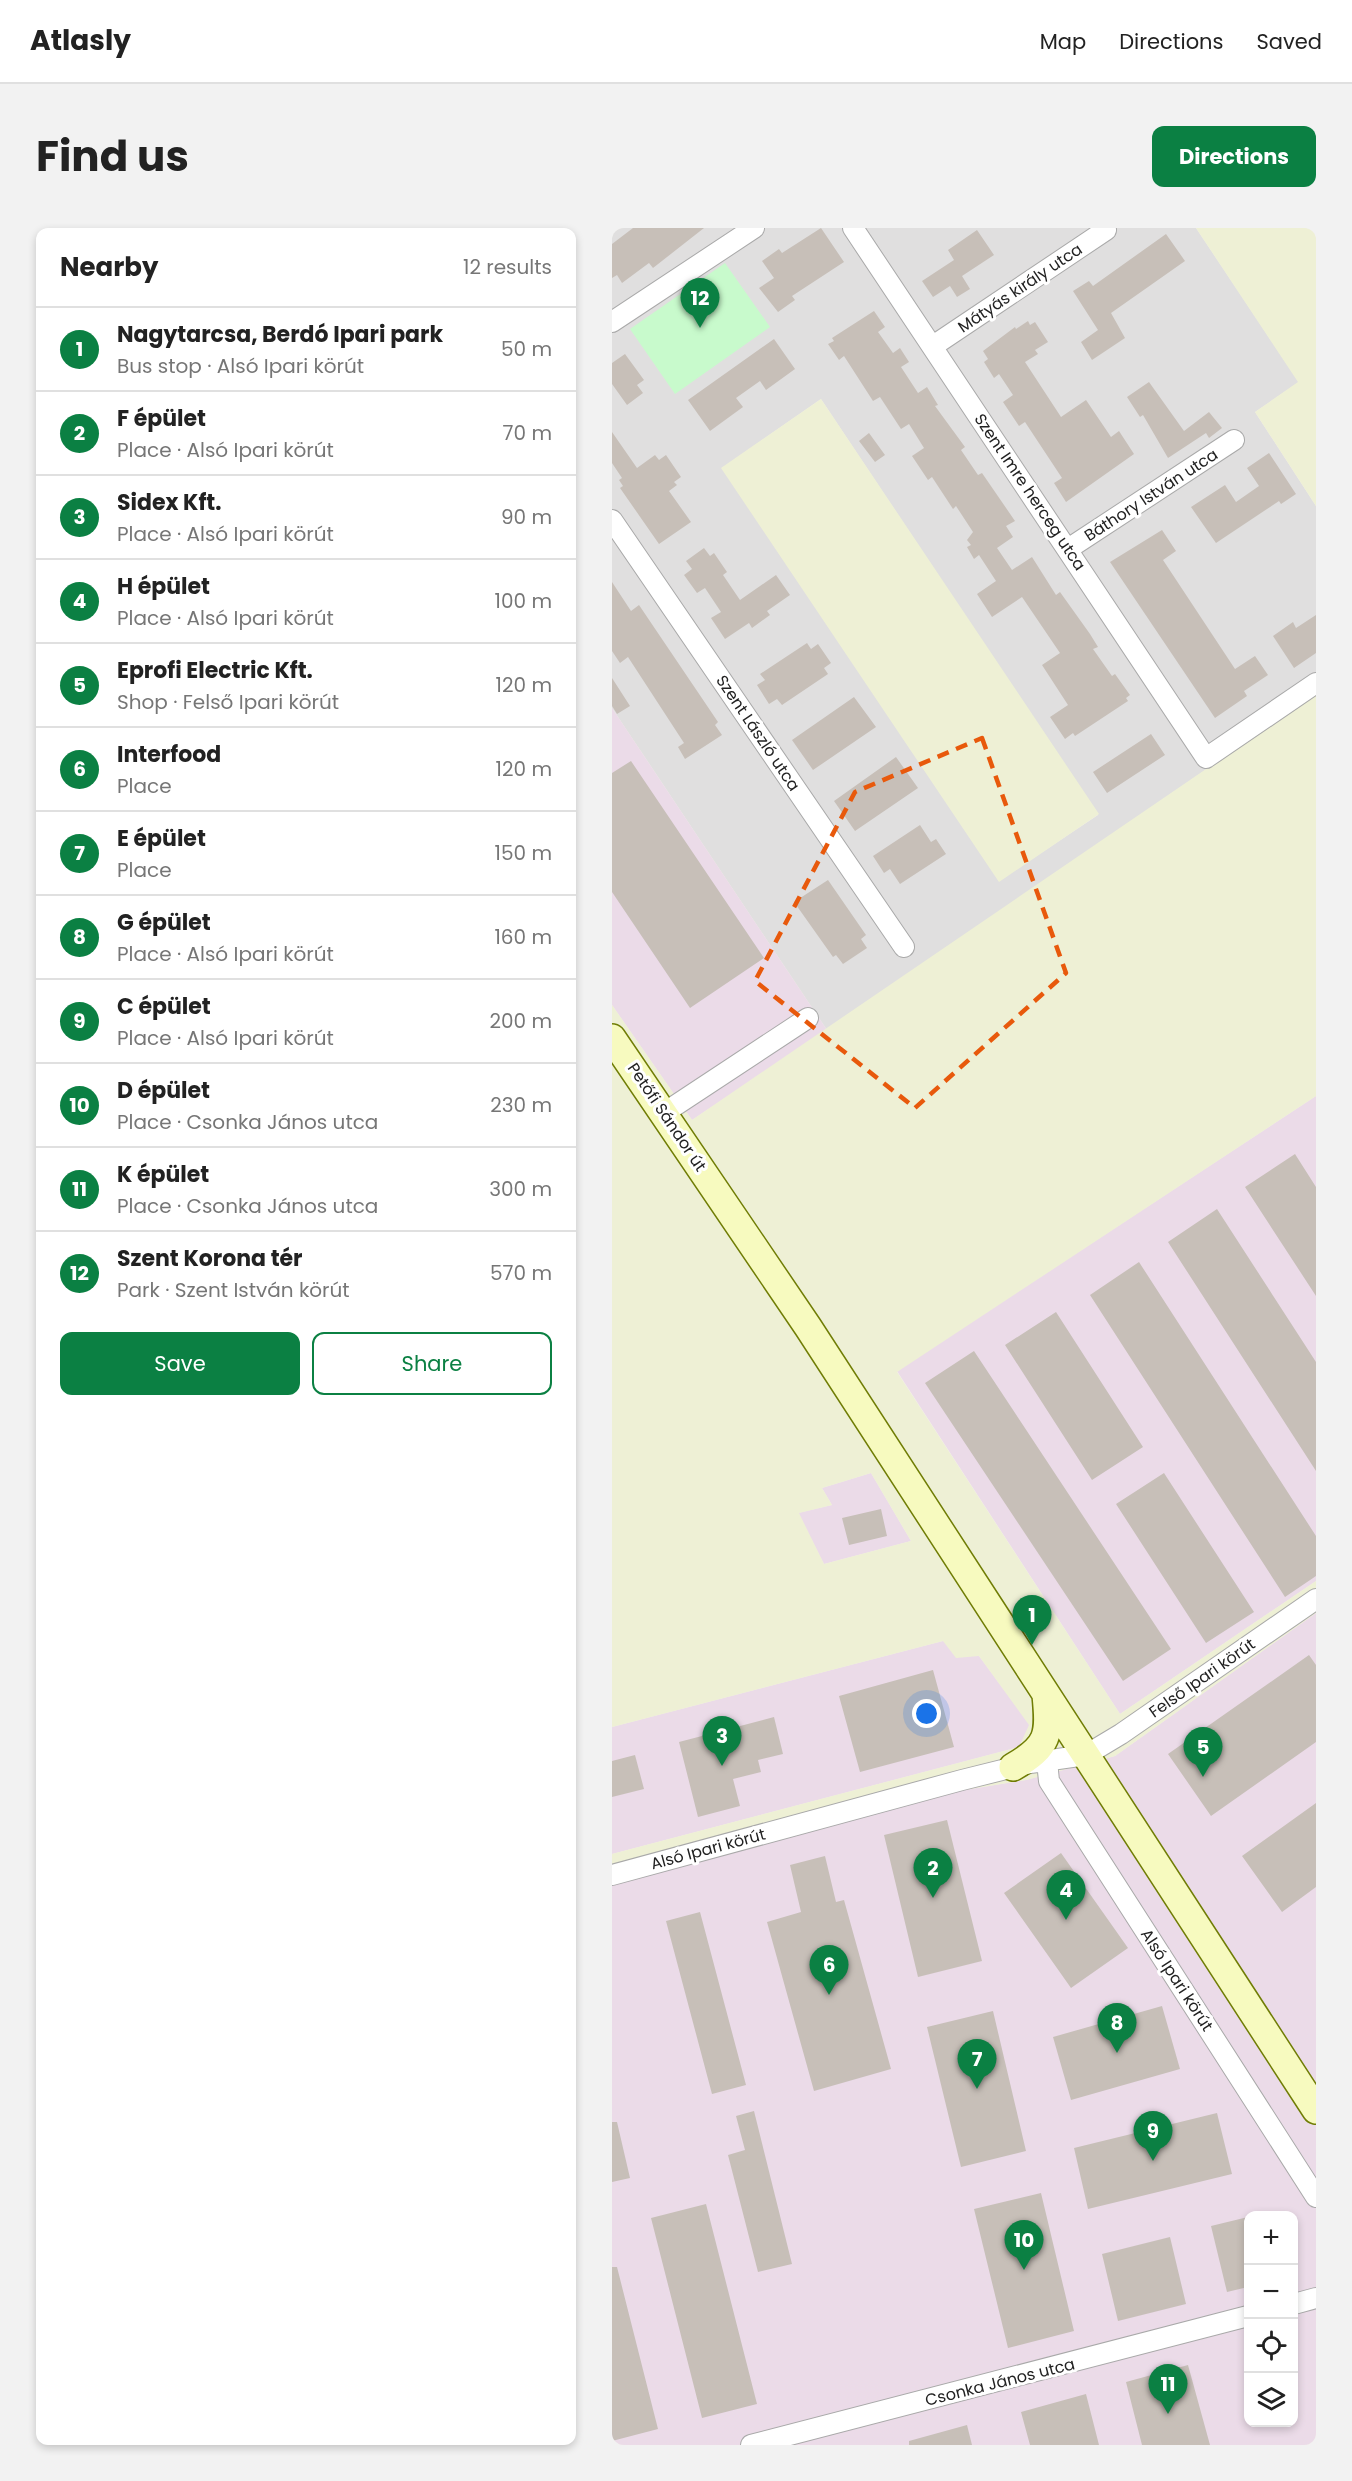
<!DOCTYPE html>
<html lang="en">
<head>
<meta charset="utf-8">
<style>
  :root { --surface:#fff; --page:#f2f2f2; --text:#222; --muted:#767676; --line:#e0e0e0; --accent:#0b8043 }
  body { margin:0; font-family:Poppins,sans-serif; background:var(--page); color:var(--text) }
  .controls { position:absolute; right:18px; bottom:18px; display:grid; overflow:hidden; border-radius:12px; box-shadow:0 3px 9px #0003 }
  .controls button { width:54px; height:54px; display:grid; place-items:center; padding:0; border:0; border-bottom:2px solid var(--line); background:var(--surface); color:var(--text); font:30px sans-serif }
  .you { position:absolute; left:315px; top:1486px; width:21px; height:21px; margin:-15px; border:4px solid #fff; border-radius:50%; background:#1a73e8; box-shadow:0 0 0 9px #1a73e833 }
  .badge { display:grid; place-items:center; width:39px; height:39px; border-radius:50%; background:var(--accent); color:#fff; font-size:20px; font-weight:700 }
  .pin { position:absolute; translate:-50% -50px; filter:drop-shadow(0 2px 3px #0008) }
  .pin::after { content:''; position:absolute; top:32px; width:21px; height:18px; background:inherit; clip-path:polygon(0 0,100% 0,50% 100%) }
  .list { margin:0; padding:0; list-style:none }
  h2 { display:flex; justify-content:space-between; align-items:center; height:78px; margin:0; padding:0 24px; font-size:26px }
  h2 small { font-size:20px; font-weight:400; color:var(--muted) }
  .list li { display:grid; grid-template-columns:39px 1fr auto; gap:18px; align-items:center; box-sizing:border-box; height:84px; padding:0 24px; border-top:2px solid var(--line) }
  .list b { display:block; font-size:22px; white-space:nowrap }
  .list p { margin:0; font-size:20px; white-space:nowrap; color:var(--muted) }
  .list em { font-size:20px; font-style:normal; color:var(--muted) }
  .actions { display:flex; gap:12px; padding:18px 24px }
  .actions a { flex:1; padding:14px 0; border:2px solid var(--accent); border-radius:12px; text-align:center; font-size:21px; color:var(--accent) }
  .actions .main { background:var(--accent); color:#fff }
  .icon { flex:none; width:33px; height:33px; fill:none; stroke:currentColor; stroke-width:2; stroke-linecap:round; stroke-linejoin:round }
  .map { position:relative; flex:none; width:704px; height:2217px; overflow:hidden; border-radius:12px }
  header { display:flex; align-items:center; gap:36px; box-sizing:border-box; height:84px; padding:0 30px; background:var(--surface); border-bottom:2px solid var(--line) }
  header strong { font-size:28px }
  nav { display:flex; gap:33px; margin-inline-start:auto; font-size:21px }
  .intro { display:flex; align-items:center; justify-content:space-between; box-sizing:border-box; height:144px; padding:0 36px }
  h1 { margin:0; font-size:42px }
  .button { padding:15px 27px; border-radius:12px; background:var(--accent); color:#fff; font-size:21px; font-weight:700 }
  main { display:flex; gap:36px; padding:0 36px }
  aside { flex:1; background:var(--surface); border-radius:12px; box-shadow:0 3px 9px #0003 }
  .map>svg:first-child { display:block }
  .residential { fill:#e0dfdf; fill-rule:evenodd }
  .industrial { fill:#ebdbe8; fill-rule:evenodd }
  .farmland { fill:#eef0d5; fill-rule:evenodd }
  .park { fill:#c8facc }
  .building { fill:#c7bfb8 }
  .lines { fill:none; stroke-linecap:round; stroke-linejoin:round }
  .street-casing { stroke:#a9a9a9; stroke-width:22 }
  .secondary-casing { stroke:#707d05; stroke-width:30 }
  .street { stroke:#fff; stroke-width:20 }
  .secondary { stroke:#f7fabf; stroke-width:27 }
  .marked { fill:none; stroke:#e8590c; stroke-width:4.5; stroke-dasharray:12 8; stroke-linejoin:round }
  .labels { text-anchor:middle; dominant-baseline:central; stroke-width:6; stroke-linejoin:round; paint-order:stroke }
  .street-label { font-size:16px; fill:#222; stroke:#fff }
</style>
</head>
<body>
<header>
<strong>Atlasly</strong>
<nav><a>Map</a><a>Directions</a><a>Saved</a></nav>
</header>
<div class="intro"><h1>Find us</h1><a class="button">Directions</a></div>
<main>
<aside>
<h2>Nearby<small>12 results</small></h2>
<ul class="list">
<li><span class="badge">1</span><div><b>Nagytarcsa, Berdó Ipari park</b><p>Bus stop · Alsó Ipari körút</p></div><em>50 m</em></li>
<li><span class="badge">2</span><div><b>F épület</b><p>Place · Alsó Ipari körút</p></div><em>70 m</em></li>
<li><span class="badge">3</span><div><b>Sidex Kft.</b><p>Place · Alsó Ipari körút</p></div><em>90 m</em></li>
<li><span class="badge">4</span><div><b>H épület</b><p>Place · Alsó Ipari körút</p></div><em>100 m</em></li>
<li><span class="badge">5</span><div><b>Eprofi Electric Kft.</b><p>Shop · Felső Ipari körút</p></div><em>120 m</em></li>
<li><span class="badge">6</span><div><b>Interfood</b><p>Place</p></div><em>120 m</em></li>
<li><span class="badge">7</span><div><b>E épület</b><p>Place</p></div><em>150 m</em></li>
<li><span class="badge">8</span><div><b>G épület</b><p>Place · Alsó Ipari körút</p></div><em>160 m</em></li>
<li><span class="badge">9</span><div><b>C épület</b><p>Place · Alsó Ipari körút</p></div><em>200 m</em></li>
<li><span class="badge">10</span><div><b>D épület</b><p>Place · Csonka János utca</p></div><em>230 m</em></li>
<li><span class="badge">11</span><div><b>K épület</b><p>Place · Csonka János utca</p></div><em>300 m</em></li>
<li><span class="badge">12</span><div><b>Szent Korona tér</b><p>Park · Szent István körút</p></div><em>570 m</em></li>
</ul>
<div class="actions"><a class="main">Save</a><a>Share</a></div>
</aside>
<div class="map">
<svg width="704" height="2217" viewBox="0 0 704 2217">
  <rect width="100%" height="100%" fill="#f2efe9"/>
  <!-- residential -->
  <path class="residential" d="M0 0H584L687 154 643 184 704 278V466L215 802 0 480ZM209 171 486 587 387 653 110 240Z"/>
  <!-- industrial -->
  <path class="industrial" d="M0 480 215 802 80 892 0 777Z
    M704 868V1353L508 1486 285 1143Z
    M259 1245 299 1313 212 1336 186 1285 220 1277 210 1260Z
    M704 1385V2217H0V1657L340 1564 414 1552 503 1528ZM636 1988H682V2194H636Z
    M331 1413 367 1428 418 1497 407 1519 0 1626V1499Z"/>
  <!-- farmland -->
  <path class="farmland" d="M584 0H704V278L643 184 686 154Z
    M209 171 487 586 387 654 109 240Z
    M704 466V868L285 1144 508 1486 704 1353V1385L503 1528 414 1552 340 1564 0 1657V1626L407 1519 417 1497 367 1428 344 1430 331 1413 0 1499V777L80 892ZM259 1245 299 1313 212 1336 187 1285 220 1277 210 1260Z"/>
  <!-- park -->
  <path class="park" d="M113 35 158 99 63 166 18 101Z"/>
  <!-- building -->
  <path class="building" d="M21 0H92L41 40 37 35 10 55 5 47 0 50V16Z
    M209 0 232 34 180 68 183 72 166 84 147 60 162 50 150 33 167 21 170 25Z
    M365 2 382 27 350 48 358 61 345 69 338 58 321 69 310 53 342 32 336 22Z
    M554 6 573 33 499 85 513 110 480 132 469 114 486 102 461 63 477 53 481 58Z
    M262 83 273 99 266 104 281 125 288 120 297 134 289 139 306 165 315 159 326 177 323 178 353 219 349 222 366 247 370 245 403 293 394 298 401 309 385 320 400 342 420 329 444 367 448 364 478 406 486 419 481 421 500 448 503 446 518 467 514 470 516 473 463 508 461 505 453 511 438 489 456 477 430 437 448 425 410 369 380 389 365 366 384 353 367 327 362 331 355 319 359 317 355 312 361 304 344 278 341 281 320 249 316 252 300 228 312 220 297 196 289 201 268 169 261 173 232 128 227 132 216 116 222 113 220 110Z
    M416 93 418 97 423 94 436 114 423 122 426 126 413 134 449 189 474 172 499 209 507 203 522 226 454 274 442 255 450 250 413 194 407 198 391 174 401 167 387 146 382 150 372 134 376 131 371 123 403 99 404 101Z
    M162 111 183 141 154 162 148 153 124 170 131 179 98 203 76 172Z
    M13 126 32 152 25 157 31 165 15 177 0 156V135Z
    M537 154 572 203 597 184 610 200 597 210 594 205 556 230 531 187 528 189 515 169Z
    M0 204 25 240 43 227 47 232 54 227 69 249 62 254 65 257 57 263 79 294 47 316 8 260 11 258 7 252 10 250 0 235Z
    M257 205 273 227 263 234 247 213Z
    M657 225 684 266 669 276 667 273 604 315 579 279 613 257 624 274 647 258 635 240Z
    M550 302 564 323 551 332 623 441 643 428 656 447 632 463 635 468 603 490 498 334Z
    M92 320 98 328 102 325 115 344 111 347 128 372 164 347 178 367 155 383 158 387 140 400 137 395 113 411 99 390 109 384 93 360 85 365 72 347 80 341 74 333Z
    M0 354 19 383 27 377 106 494 103 497 110 507 73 531 66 519 72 515 16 429 8 435 0 423Z
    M704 387V425L682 440 661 408 681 394 684 400Z
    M195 415 199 421 206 416 219 435 212 440 216 446 170 477 165 471 157 476 145 457 153 452 148 446Z
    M0 450 18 478 5 486 0 478Z
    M242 469 264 499 201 542 180 512Z
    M539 506 553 527 495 565 481 544Z
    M284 529 306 560 243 603 222 573Z
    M19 533 152 730 78 780 0 664V545Z
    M308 597 319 614 324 611 334 626 288 656 278 641 272 645 261 628Z
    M216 652 254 707 249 711 255 720 231 736 224 727 221 729 182 674Z
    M683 926 704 959V1068L633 959Z
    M605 981 704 1134V1243L556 1014Z
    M527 1034 704 1308V1348L673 1369 478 1067Z
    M444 1084 531 1219 480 1252 393 1117Z
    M362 1123 559 1421 511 1453 313 1155Z
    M552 1245 642 1384 594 1415 504 1276Z
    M269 1281 275 1308 237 1317 230 1290Z
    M697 1427 704 1437V1514L599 1588 556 1526Z
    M321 1442 342 1519 248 1544 227 1468Z
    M162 1489 171 1526 146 1532 149 1544 121 1551 128 1578 86 1589 67 1514Z
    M23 1527 32 1561 0 1569V1533Z
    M704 1575V1659L670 1684 630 1628Z
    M335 1592 370 1733 306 1749 272 1607Z
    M449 1625 516 1720 459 1760 392 1665Z
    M213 1628 224 1674 232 1672 279 1841 202 1863 155 1694 189 1684 178 1637Z
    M88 1684 134 1857 100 1866 54 1693Z
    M550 1778 568 1841 459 1872 441 1809Z
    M381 1783 414 1923 349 1939 315 1799Z
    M142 1883 180 2036 146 2044 116 1927 133 1922 124 1888Z
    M605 1885 620 1946 476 1981 462 1920Z
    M0 1894H5L18 1950 0 1954Z
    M429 1965 462 2103 396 2120 362 1981Z
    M94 1976 145 2176 90 2190 39 1990Z
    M636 1989V2059L615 2064 599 1998Z
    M558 2009 574 2076 506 2093 490 2026Z
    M0 2039H5L46 2201 0 2213Z
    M576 2137 598 2217H530L514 2154Z
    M474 2166 487 2217H418L409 2184Z
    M355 2197 360 2217H297V2213Z"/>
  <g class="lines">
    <!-- street casing -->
    <g class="street-casing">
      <path id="street" d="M241 0 594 530 704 455
        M0 94 142 0
        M321 118 494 2
        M0 292 292 719
        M456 321 622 212
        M52 885 196 790
        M435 1533 437 1553 704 1969
        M0 1647 350 1552 418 1535 474 1527 509 1506 704 1371
        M682 2076 704 2070
        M139 2217 636 2088"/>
    </g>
    <!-- secondary casing -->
    <g class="secondary-casing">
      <path id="secondary" d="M0 810 196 1099 704 1882
        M401 1539C437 1518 438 1507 434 1467"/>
    </g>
    <!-- street -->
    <use href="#street" class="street"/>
    <!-- secondary -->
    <use href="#secondary" class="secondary"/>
  </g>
  <!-- marked area -->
  <path class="marked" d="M370 510 454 745 303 880 143 753 243 564Z"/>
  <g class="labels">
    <!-- street labels -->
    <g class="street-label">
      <text transform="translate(408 60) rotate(-34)">Mátyás király utca</text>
      <text transform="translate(418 264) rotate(56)">Szent Imre herceg utca</text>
      <text transform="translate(539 267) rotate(-33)">Báthory István utca</text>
      <text transform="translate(146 505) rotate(56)">Szent László utca</text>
      <text transform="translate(55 889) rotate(56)">Petőfi Sándor út</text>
      <text transform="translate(590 1450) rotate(-35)">Felső Ipari körút</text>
      <text transform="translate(96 1621) rotate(-15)">Alsó Ipari körút</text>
      <text transform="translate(565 1752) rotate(57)">Alsó Ipari körút</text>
      <text transform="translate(388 2154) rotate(-14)">Csonka János utca</text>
    </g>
  </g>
</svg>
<div class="controls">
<button>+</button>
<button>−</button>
<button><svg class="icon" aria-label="locate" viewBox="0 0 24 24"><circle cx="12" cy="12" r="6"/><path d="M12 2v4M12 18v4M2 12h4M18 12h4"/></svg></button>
<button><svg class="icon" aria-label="layers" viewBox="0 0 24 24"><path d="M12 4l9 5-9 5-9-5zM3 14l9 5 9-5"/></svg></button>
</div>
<div class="you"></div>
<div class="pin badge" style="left:420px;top:1417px">1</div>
<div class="pin badge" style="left:321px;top:1670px">2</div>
<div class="pin badge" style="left:110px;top:1538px">3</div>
<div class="pin badge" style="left:454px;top:1692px">4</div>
<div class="pin badge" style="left:591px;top:1549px">5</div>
<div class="pin badge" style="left:217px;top:1767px">6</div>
<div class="pin badge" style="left:365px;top:1861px">7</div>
<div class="pin badge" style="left:505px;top:1825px">8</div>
<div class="pin badge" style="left:541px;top:1933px">9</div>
<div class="pin badge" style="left:412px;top:2042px">10</div>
<div class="pin badge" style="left:556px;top:2186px">11</div>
<div class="pin badge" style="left:88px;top:100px">12</div>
</div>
</main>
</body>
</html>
